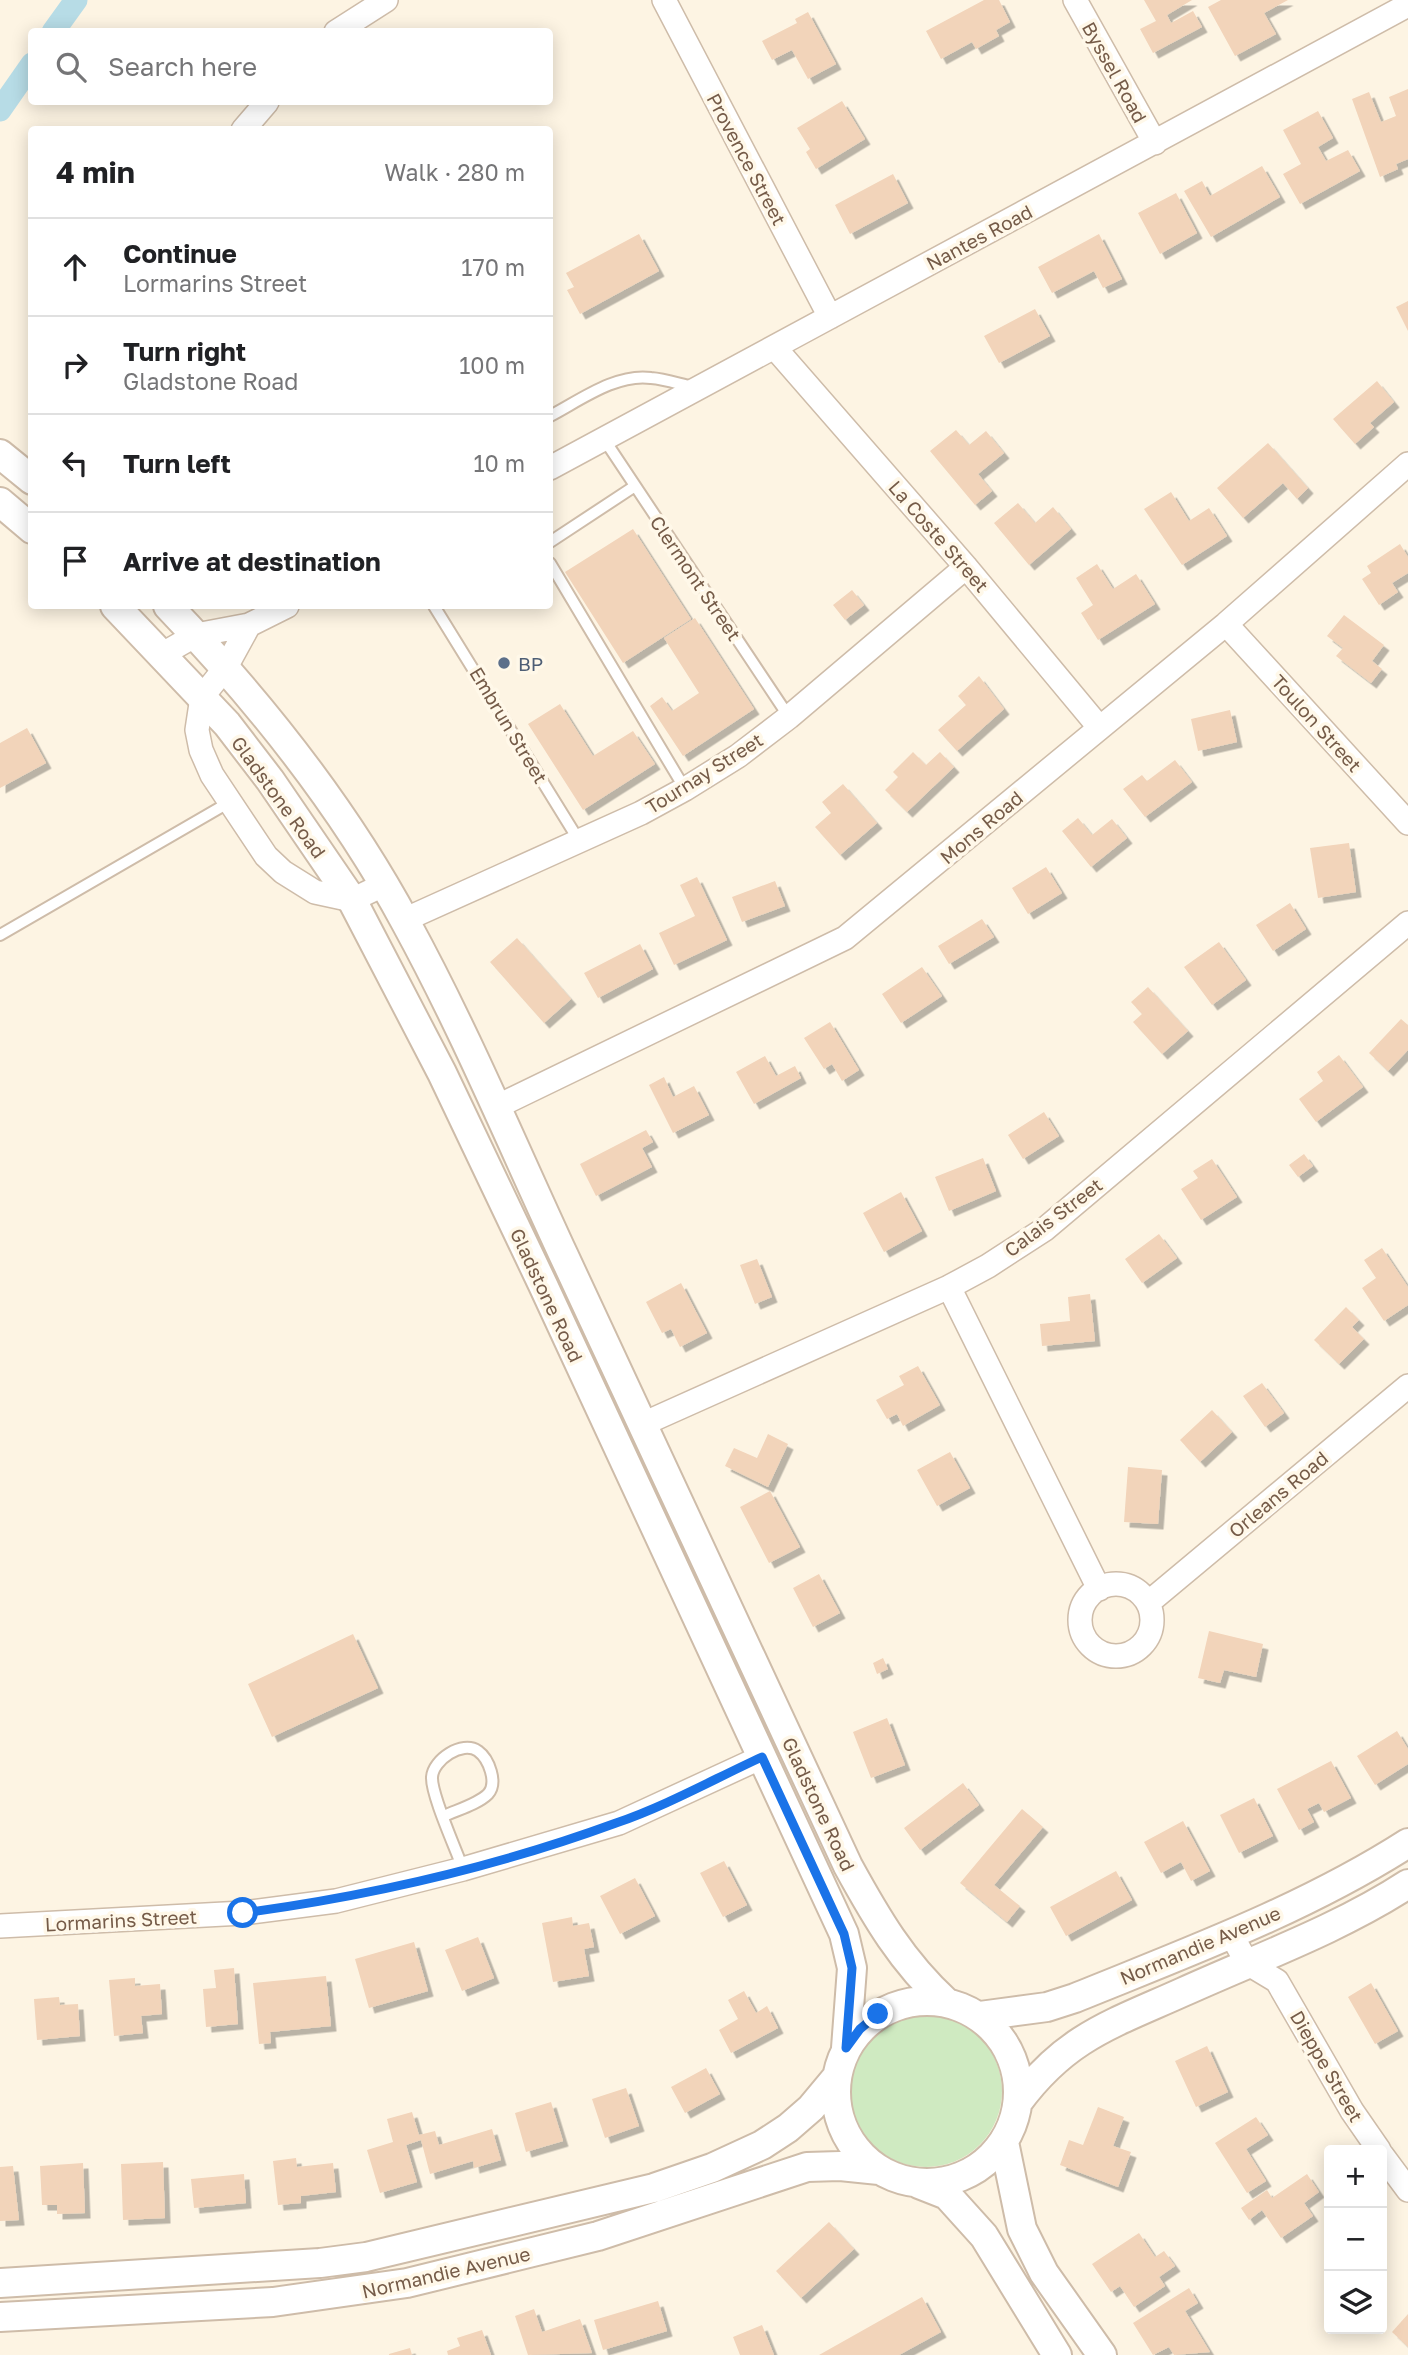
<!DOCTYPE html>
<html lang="en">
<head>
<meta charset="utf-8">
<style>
  :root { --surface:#fff; --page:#f6f6f6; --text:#202124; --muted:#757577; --line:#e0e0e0 }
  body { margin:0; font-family:"Golos Text",sans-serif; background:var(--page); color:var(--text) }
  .controls { position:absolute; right:21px; bottom:21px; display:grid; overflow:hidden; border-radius:7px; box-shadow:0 4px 18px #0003 }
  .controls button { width:63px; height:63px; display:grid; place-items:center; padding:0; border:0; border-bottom:2px solid var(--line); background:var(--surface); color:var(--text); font:35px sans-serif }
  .stop { position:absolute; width:21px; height:21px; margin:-16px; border:5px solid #1a73e8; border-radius:50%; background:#fff }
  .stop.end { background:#1a73e8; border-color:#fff; box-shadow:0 2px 7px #0008 }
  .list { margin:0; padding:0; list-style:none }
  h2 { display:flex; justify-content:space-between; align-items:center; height:91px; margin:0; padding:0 28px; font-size:30px }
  h2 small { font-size:23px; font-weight:400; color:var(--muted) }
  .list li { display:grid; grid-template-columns:46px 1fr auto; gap:21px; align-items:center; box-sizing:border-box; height:98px; padding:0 28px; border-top:2px solid var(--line) }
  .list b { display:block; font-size:26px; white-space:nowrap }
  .list p { margin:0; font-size:23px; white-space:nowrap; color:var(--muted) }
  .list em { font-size:23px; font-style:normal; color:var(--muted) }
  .icon { flex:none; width:38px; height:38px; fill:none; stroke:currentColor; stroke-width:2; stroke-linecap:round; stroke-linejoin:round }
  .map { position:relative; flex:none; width:1408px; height:2355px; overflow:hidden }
  .search { position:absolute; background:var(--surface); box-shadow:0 4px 18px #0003; left:28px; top:28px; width:525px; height:77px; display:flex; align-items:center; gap:18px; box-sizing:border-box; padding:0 24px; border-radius:7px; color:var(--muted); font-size:26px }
  .panel { position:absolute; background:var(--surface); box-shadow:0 4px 18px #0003; left:28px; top:126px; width:525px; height:483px; border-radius:7px }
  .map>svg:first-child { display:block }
  .green { fill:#cfeac1 }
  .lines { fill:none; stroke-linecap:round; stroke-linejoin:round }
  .canal { stroke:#b7dce6; stroke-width:23 }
  .building { fill:#f2d4ba; filter:url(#shadow) }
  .service-casing { stroke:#cebca9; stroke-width:14 }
  .minor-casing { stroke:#cebca9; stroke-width:26 }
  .tertiary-casing { stroke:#cebca9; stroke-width:32 }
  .service { stroke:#fff; stroke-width:10 }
  .minor { stroke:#fff; stroke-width:23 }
  .tertiary { stroke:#fff; stroke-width:28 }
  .route { stroke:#1a73e8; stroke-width:9 }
  .service-dot { fill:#5c6f8a; stroke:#fff8e9; stroke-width:2.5 }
  .labels { text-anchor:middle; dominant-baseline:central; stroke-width:7; stroke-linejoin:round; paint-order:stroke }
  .street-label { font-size:19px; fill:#755b48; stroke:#fff8e9 }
  .service-label { font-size:19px; fill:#4e5e75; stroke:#fff8e9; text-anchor:start }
</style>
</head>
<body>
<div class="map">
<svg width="1408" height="2355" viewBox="0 0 1408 2355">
  <defs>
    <filter id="shadow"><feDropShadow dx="5.5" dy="5.5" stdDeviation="0" flood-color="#0004"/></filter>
  </defs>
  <rect width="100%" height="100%" fill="#fdf4e3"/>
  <!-- green -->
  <path class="green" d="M850 2091a76 76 0 1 1 152 0a76 76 0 1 1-152 0Z"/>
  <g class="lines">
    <!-- canal -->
    <path class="canal" d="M53 32 76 0
      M0 110 32 64"/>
  </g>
  <!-- building -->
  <path class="building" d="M984 0H999L1010 22 996 30 999 36 976 49 972 42 941 59 926 31Z
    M1144 0H1192L1167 15 1171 23 1193 11 1202 27 1153 53 1140 29 1156 21Z
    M1221 0H1288L1264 13 1276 34 1235 56 1208 7Z
    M808 12 836 64 808 79 792 50 772 60 762 41 797 23 795 19Z
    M1408 89V159L1396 164 1398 169 1380 177 1352 99 1369 92 1381 122 1396 116 1389 97Z
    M842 101 865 139 816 169 806 152 810 149 797 128Z
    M1318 111 1333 138 1318 147 1326 161 1348 150 1360 171 1300 204 1283 174 1301 164 1283 130Z
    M1262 166 1280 197 1211 237 1184 191 1202 181 1210 196Z
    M893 174 908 203 850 234 835 205Z
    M1176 193 1197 233 1160 254 1138 213Z
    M639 234 659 271 580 314 567 290 574 287 566 273Z
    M1099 234 1122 279 1103 288 1094 271 1052 293 1038 267Z
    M1408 301V331L1396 307Z
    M1035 309 1050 336 999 363 984 336Z
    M1377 381 1394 402 1370 423 1374 427 1355 444 1333 419Z
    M956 430 969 445 986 431 1004 453 978 474 992 491 975 505 930 451Z
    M1268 443 1308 488 1297 499 1283 483 1243 518 1217 488Z
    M1171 492 1189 521 1209 508 1227 536 1182 565 1144 509Z
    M1018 503 1035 523 1053 507 1071 529 1029 565 994 523Z
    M633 529 691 619 623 663 565 572Z
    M1400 544 1408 557V573L1392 583 1398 592 1379 605 1362 579 1371 573 1367 566Z
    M1097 564 1113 589 1136 574 1155 604 1098 640 1081 613 1093 605 1076 578Z
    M852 590 864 605 845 620 833 605Z
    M1344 615 1384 645 1372 661 1382 669 1371 683 1336 656 1343 648 1327 636Z
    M695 618 754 709 683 756 650 706 662 697 672 711 699 693 664 638Z
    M979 676 1004 709 957 751 938 730 966 705 958 696Z
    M560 704 593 756 633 731 655 764 583 810 528 724Z
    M1230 710 1237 742 1198 751 1191 719Z
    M27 728 46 763 0 788V743Z
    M913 752 926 765 940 752 954 767 907 812 885 790 898 777 893 772Z
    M1175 760 1192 782 1145 817 1123 789 1142 775 1147 781Z
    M843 784 877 823 840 855 815 827 831 813 822 802Z
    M1078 818 1092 835 1112 819 1127 838 1091 867 1062 831Z
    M1349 843 1356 892 1318 898 1310 848Z
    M1046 867 1062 893 1028 914 1012 888Z
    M697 877 727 940 674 965 659 933 695 916 680 885Z
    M775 881 785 906 742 922 732 897Z
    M1290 903 1306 929 1273 951 1256 925Z
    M982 919 994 937 949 964 938 946Z
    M517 938 571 999 544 1023 490 962Z
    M1219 942 1246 980 1212 1005 1184 967Z
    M640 944 653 969 598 998 584 973Z
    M922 967 942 996 901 1023 882 994Z
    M1148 987 1188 1031 1162 1054 1133 1022 1142 1014 1131 1002Z
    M1401 1019 1408 1025V1050L1388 1071 1369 1053Z
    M830 1022 859 1070 842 1081 832 1064 824 1069 804 1038Z
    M1339 1055 1363 1087 1316 1122 1299 1099 1323 1081 1317 1072Z
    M765 1056 776 1076 795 1066 801 1078 754 1104 736 1072Z
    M664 1077 673 1097 694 1086 709 1115 673 1133 649 1085Z
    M1044 1112 1059 1136 1023 1159 1008 1135Z
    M646 1130 653 1142 642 1148 652 1167 596 1196 580 1164Z
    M1304 1154 1313 1166 1298 1177 1289 1165Z
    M983 1158 996 1191 949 1211 935 1177Z
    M1212 1159 1237 1197 1201 1220 1181 1189 1198 1178 1193 1171Z
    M901 1192 922 1231 884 1252 863 1213Z
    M1159 1234 1177 1258 1142 1283 1125 1259Z
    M1382 1248 1408 1287V1305L1384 1321 1362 1288 1376 1278 1364 1260Z
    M757 1259 772 1297 755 1304 740 1265Z
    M681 1283 707 1333 680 1347 671 1329 662 1333 646 1302Z
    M1090 1294 1095 1341 1042 1346 1040 1324 1070 1321 1068 1297Z
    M1346 1307 1359 1320 1352 1327 1364 1339 1339 1364 1314 1340Z
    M918 1366 940 1405 903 1426 897 1414 887 1419 876 1400 904 1385 899 1376Z
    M1262 1383 1284 1413 1265 1427 1243 1396Z
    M1212 1410 1232 1432 1200 1462 1180 1440Z
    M768 1434 788 1444 768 1487 725 1466 734 1448 757 1458Z
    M950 1452 970 1488 937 1506 917 1470Z
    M1128 1467 1162 1470 1158 1524 1124 1522Z
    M770 1491 800 1547 769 1563 740 1507Z
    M819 1574 840 1613 813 1627 793 1588Z
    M1209 1631 1263 1644 1256 1677 1224 1670 1220 1683 1198 1678Z
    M353 1634 378 1688 272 1737 248 1684Z
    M883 1658 888 1669 877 1674 873 1663Z
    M887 1718 905 1765 871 1778 853 1732Z
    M1397 1731 1408 1749V1764L1375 1785 1357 1756Z
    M1331 1761 1351 1798 1324 1812 1319 1803 1307 1809 1314 1822 1299 1830 1277 1789Z
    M963 1783 979 1805 920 1850 904 1828Z
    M1254 1798 1273 1836 1239 1853 1220 1815Z
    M1022 1809 1043 1827 994 1885 1020 1906 1007 1922 960 1883Z
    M1183 1821 1210 1871 1191 1881 1181 1862 1161 1873 1144 1842Z
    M724 1861 747 1905 723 1917 700 1873Z
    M1116 1871 1132 1900 1066 1936 1050 1907Z
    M635 1878 655 1916 620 1934 600 1896Z
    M572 1917 573 1926 589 1923 594 1947 584 1949 589 1976 553 1982 542 1923Z
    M478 1937 494 1978 462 1991 445 1950Z
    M414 1942 428 1991 369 2008 355 1959Z
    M234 1968 238 2024 206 2027 203 1989 216 1988 214 1970Z
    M326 1976 331 2026 270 2032 271 2043 259 2044 253 1983Z
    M135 1978V1986L160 1984 162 2014 141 2016 143 2033 114 2036 109 1980Z
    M1371 1983 1398 2031 1375 2044 1348 1997Z
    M744 1991 756 2013 767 2006 778 2028 731 2053 719 2030 738 2019 728 2000Z
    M59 1997 60 2005 78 2004 80 2036 37 2040 34 1999Z
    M1207 2046 1228 2092 1196 2107 1175 2061Z
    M706 2068 720 2094 685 2113 671 2087Z
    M626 2088 639 2126 605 2138 592 2099Z
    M551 2102 563 2141 526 2152 515 2113Z
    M1098 2107 1124 2117 1113 2146 1131 2152 1118 2187 1060 2165 1069 2140 1083 2145Z
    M412 2112 419 2135 435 2131 439 2145 492 2129 501 2160 474 2168 473 2161 430 2174 421 2140 406 2145 417 2182 380 2193 367 2150 393 2142 387 2119Z
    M1256 2117 1268 2135 1246 2149 1266 2181 1247 2193 1215 2143Z
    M296 2158 297 2167 333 2163 336 2192 301 2196V2203L278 2205 273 2161Z
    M163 2162 165 2218 123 2220 121 2164Z
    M83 2163 85 2213 57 2214V2205H42L40 2166Z
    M13 2166 19 2220 0 2221V2167Z
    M244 2174 246 2203 194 2208 191 2179Z
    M1307 2174 1319 2192 1304 2203 1313 2216 1281 2238 1262 2210 1249 2220 1241 2208 1267 2190 1272 2198Z
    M829 2222 854 2249 801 2298 776 2271Z
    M1139 2233 1155 2257 1164 2251 1175 2266 1159 2277 1165 2286 1134 2307 1120 2286 1111 2292 1092 2264Z
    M1189 2288 1198 2303 1185 2311 1210 2352 1174 2355 1169 2347 1153 2355 1133 2323Z
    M922 2297 941 2332 899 2355H819Z
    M658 2301 667 2331 603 2350 594 2320Z
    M534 2309 542 2332 580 2319 592 2353 528 2355 515 2316Z
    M1408 2314V2347L1392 2332Z
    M762 2325 774 2355H740L733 2337Z
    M482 2330 491 2355H448L447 2351 460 2346 457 2338Z
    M410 2348 412 2355H389V2354Z"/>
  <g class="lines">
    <!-- service casing -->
    <g class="service-casing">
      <path id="service" d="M550 416C579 401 616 373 651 378 665 379 679 384 693 387
        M604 439 789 717
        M550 542 635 486
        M550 563 685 789
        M434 606 578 839
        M0 935 228 803
        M444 1816C457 1810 478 1804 488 1794 498 1783 489 1759 478 1751 462 1740 433 1760 432 1777 431 1795 456 1849 463 1869"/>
    </g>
    <!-- minor casing -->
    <g class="minor-casing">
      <path id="minor" d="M664 0 830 317
        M1075 0 1155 143
        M336 32 386 0
        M243 130 267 102
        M775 348 966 567 1099 727
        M550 468 1408 5
        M1226 624 1408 823
        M249 625 226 667 202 697 197 730 201 750 212 775 266 856 283 872 315 892 352 900 383 885
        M161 655 196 635 249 625 287 606
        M404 920 641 813 685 789 738 756 789 717 966 567
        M498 1106 845 938 1226 624 1408 464
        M949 1287 1099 1589
        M643 1424 949 1287 988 1266 1045 1229 1408 923
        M1080 1620a36 36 0 1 1 72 0a36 36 0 1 1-72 0Z
        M1148 1603 1408 1386
        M0 1926 243 1913 336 1901 463 1869 619 1823 762 1757
        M1231 1934 1247 1963 1277 1981 1352 2111 1379 2150
        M1382 2155 1408 2190"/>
    </g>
    <!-- tertiary casing -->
    <g class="tertiary-casing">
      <path id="tertiary" d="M0 454 32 480
        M0 502 32 529
        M115 606 227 724 270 780 352 900 442 1073 543 1285 844 1934 852 1968 846 2048
        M168 606C259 701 343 806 406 923 465 1031 512 1144 564 1256 658 1460 753 1663 848 1866 876 1917 902 1962 946 2002
        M836 2092a91 91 0 1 1 182 0a91 91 0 1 1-182 0Z
        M980 2016 1047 2007 1075 1998C1188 1952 1305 1909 1408 1843
        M1018 2102C1066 2037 1112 2024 1183 1992 1258 1958 1339 1929 1408 1884
        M1004 2142 1022 2229 1044 2273 1102 2355
        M919 2184 947 2195 984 2236 1057 2355
        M0 2283 320 2263 366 2257 654 2188 712 2168 762 2145 788 2128 811 2108 836 2078
        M0 2317 273 2302 407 2283 598 2236 807 2167 840 2166 879 2170"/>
    </g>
    <!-- service -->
    <use href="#service" class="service"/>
    <!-- minor -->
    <use href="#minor" class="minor"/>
    <!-- tertiary -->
    <use href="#tertiary" class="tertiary"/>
  </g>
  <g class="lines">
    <!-- route -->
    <path class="route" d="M243 1913C369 1896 496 1867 616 1823 666 1806 714 1779 762 1757L844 1934 852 1968 846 2048 860 2029 878 2014"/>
  </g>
  <!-- markers -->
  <circle class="service-dot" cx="504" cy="663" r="7"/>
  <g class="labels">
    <!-- street labels -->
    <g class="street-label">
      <text transform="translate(1115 72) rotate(61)">Byssel Road</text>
      <text transform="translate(747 159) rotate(62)">Provence Street</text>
      <text transform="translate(979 237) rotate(-28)">Nantes Road</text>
      <text transform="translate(939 536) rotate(49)">La Coste Street</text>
      <text transform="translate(696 578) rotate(56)">Clermont Street</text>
      <text transform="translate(1317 723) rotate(48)">Toulon Street</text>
      <text transform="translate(509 725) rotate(59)">Embrun Street</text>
      <text transform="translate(704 773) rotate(-32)">Tournay Street</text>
      <text transform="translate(279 797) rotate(54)">Gladstone Road</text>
      <text transform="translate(981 827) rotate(-40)">Mons Road</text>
      <text transform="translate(1053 1217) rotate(-37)">Calais Street</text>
      <text transform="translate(547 1295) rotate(65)">Gladstone Road</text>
      <text transform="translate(1278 1494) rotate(-40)">Orleans Road</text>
      <text transform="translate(819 1804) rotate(65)">Gladstone Road</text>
      <text transform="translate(121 1920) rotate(-3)">Lormarins Street</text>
      <text transform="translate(1200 1945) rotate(-23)">Normandie Avenue</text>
      <text transform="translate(1327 2066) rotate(60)">Dieppe Street</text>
      <text transform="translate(446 2272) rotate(-13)">Normandie Avenue</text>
    </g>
    <!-- service labels -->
    <g class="service-label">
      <text x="518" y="663">BP</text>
    </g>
  </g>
</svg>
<div class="controls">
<button>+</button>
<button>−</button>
<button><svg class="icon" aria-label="layers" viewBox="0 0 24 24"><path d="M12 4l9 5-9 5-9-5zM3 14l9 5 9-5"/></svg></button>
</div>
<div class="stop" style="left:243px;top:1913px"></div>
<div class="stop end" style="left:878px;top:2014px"></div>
<div class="search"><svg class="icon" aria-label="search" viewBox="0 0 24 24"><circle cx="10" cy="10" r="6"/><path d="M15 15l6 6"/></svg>Search here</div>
<section class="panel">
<h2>4 min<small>Walk · 280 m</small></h2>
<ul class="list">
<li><svg class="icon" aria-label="ahead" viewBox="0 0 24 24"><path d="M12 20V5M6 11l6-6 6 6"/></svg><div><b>Continue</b><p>Lormarins Street</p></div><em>170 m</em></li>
<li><svg class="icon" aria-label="right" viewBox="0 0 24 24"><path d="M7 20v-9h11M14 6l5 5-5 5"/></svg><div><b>Turn right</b><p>Gladstone Road</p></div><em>100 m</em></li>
<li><svg class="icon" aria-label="left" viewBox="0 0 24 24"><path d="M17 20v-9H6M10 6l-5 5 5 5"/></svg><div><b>Turn left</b></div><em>10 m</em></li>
<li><svg class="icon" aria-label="arrive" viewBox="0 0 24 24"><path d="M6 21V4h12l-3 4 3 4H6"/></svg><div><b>Arrive at destination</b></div></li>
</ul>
</section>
</div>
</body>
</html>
